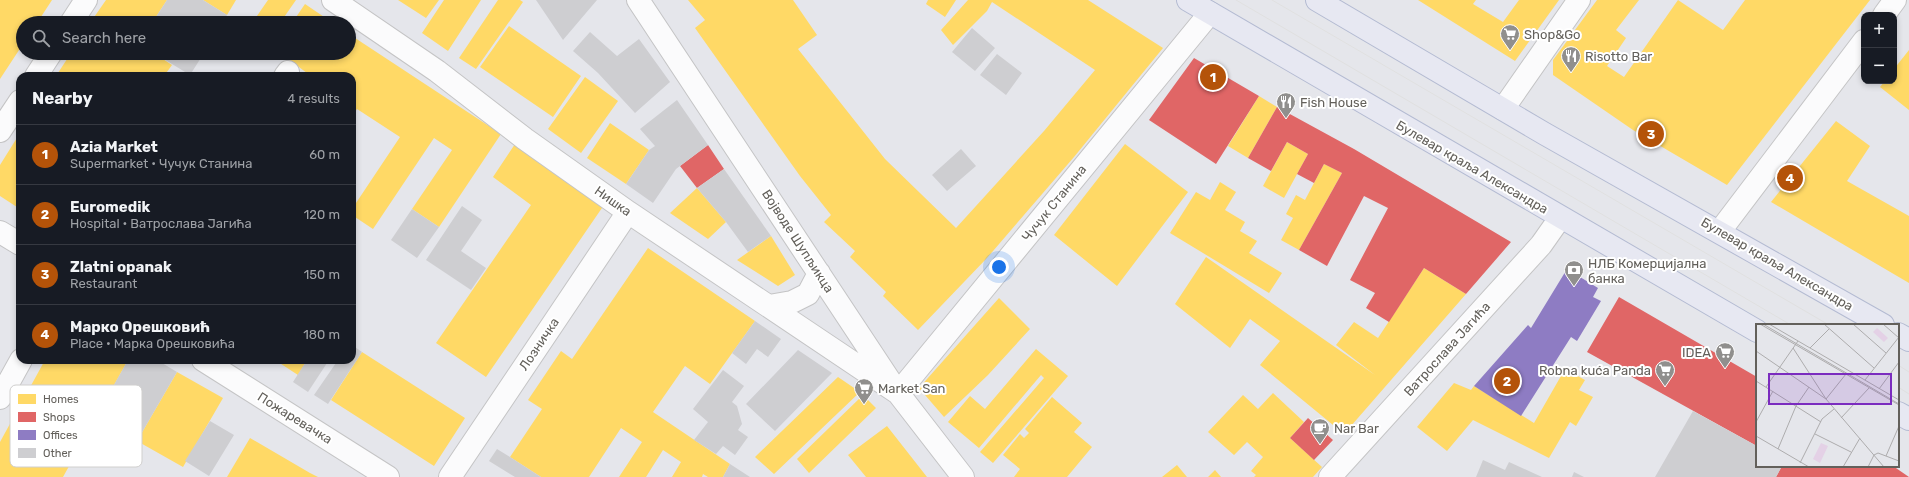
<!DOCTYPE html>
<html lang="en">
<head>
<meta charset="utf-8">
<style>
  :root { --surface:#171b24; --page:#20242c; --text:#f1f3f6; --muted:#9ea1a6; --line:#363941; --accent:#b45309 }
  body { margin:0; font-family:Rubik,sans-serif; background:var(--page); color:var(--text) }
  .controls { position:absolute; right:12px; top:12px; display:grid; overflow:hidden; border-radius:8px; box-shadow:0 2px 6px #0003 }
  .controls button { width:36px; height:36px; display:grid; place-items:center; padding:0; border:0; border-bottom:1px solid var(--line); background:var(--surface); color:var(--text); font:20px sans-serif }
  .you { position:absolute; left:999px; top:267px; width:14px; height:14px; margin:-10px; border:3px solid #fff; border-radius:50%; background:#1a73e8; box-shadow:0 0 0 6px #1a73e833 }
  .badge { display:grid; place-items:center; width:26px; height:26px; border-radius:50%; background:var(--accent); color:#fff; font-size:13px; font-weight:700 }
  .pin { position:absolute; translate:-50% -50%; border:2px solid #fff; box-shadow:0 1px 4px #0006 }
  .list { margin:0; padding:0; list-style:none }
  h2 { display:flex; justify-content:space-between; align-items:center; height:52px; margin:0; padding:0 16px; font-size:17px }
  h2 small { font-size:13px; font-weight:400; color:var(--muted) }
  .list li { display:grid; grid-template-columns:26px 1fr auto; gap:12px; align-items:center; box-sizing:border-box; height:60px; padding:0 16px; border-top:1px solid var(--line) }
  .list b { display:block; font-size:15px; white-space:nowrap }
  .list p { margin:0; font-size:13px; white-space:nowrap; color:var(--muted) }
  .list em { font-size:13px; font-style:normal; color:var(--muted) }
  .icon { flex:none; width:22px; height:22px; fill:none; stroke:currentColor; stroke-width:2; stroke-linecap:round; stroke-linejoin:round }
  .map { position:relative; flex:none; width:1909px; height:477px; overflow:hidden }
  .search { position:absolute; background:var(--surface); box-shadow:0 2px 6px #0003; left:16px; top:16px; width:340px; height:44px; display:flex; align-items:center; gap:10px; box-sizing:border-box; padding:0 14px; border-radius:22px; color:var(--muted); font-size:15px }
  .panel { position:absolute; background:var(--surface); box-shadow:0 2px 6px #0003; left:16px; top:72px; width:340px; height:292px; border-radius:12px }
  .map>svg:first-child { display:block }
  .homes { fill:#ffd966 }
  .shops { fill:#e06666 }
  .offices { fill:#8e7cc3 }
  .building { fill:#ceced1 }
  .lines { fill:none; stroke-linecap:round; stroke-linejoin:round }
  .minor-casing { stroke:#c4c4c5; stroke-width:24 }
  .major-casing { stroke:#b4bbd2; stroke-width:24 }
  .minor { stroke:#fbfbfc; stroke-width:22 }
  .major { stroke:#e7e8f2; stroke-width:22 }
  .tram { stroke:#e0e0e0; stroke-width:1 }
  .labels { text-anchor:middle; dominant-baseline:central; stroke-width:4; stroke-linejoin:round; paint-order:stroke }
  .poi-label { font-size:13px; fill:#63605b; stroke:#fff; text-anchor:start }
  .street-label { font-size:13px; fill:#63605b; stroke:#fff }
  .inset-road { fill:none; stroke:#adacad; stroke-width:1 }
  .view { fill:#7b2cbf; fill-opacity:0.15; stroke:#7b2cbf; stroke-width:2 }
  .inset-edge { fill:none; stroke:#63605b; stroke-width:2 }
  .key { fill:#fff; stroke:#d0cfce; stroke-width:1 }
  .key-label { font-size:11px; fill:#63605b }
</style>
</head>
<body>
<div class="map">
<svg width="1909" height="477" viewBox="0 0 1909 477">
  <rect width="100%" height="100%" fill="#e5e6eb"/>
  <!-- homes -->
  <path class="homes" d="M0 0H52L37 23H23V44L0 79Z
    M106 0H167L152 23H90Z
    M203 0H236L227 15Z
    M268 0H296L280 23H252Z
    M398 0H439L426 18Z
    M444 0H481L448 51 422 33Z
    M498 0H520L523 2 476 69 459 58Z
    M688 0H793L817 35 798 49 885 159 956 228 1044 131 1095 70 992 2 987 11 953 45 941 30 968 0H1088L1163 48 1074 157 987 258 918 330 883 296 886 292 850 257 855 251 824 222 831 215 800 176 695 28 705 20Z
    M928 0H956L945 17 926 4Z
    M1418 0H1476L1473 4 1503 22 1519 0H1559L1515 61Z
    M1597 0H1639L1616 30 1626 38 1607 66 1624 77 1678 0 1723 30 1745 0H1870L1727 185 1633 130 1553 75V60Z
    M305 4 333 23H292Z
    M509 26 581 76 553 117 480 67Z
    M349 34 501 134 439 227 412 209 452 150 434 138 373 229 352 215V209L400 137 357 109 352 117V76H311L280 53H349Z
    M1909 50V110L1880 87 1885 81H1894V69Z
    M71 53H154L172 65 164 76H56Z
    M585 77 618 101 581 153 548 129Z
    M1259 96 1277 107 1248 158 1228 146Z
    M1836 121 1870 146 1847 181 1909 216V283L1771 202Z
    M610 123 649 150 626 184 587 158Z
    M20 133V209L0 196V165Z
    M1287 142 1308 154 1284 198 1263 186Z
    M515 144 604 205 486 377 436 343 531 205 493 177Z
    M1125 144 1188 192 1117 286 1054 235Z
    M1324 164 1342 173 1299 250 1281 240 1293 218 1286 214 1296 195 1305 200Z
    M1220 182 1236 192 1225 210 1245 222 1240 231 1257 241 1249 253 1282 273 1269 293 1170 233 1196 192 1210 200Z
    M697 188 726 222 708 239 670 213Z
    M771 236 795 275 778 286 737 260Z
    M648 248 755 321 710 384 685 366 653 412 730 464 723 477H708L703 474 702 477H672L681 462 663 450 646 477H619L642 442 621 428 589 477H541L510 457 542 409 528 400 561 351 572 359Z
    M1206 257 1375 375 1336 345 1354 322 1378 338 1424 268 1466 294 1344 434 1260 365 1280 341 1250 319 1230 348 1175 304Z
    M999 298 1030 329 988 375 944 417 919 388Z
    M1036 349 1068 376 993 463 980 452 1044 378 1041 375 979 448 948 422 970 396 985 409Z
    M362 352 465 418 434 466 331 400Z
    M45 360H128L63 477H0V442Z
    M275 360H307L298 375Z
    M1565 369 1585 380 1579 390 1593 397 1576 426 1570 422 1549 458 1473 420 1447 451 1417 427 1454 383 1471 390 1474 386 1534 423Z
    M177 372 223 398 183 467 137 441Z
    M838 377 860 392 774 474 755 457Z
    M1273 393 1304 422 1290 438 1322 467 1313 477H1254L1256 475 1251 471 1263 457 1247 442 1234 455 1208 432 1243 395 1258 409Z
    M863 395 876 408 809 473 797 459Z
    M1052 397 1082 423 1074 432 1092 447 1067 477H1014L1020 469 1003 455 1020 434 1024 438 1029 433 1025 429Z
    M887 426 927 477H866L848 455Z
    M250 438 310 473 318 477H227Z
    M1177 465 1187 477H1162Z
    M1215 470 1221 477H1208Z"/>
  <!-- shops -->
  <path class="shops" d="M1194 58 1259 96 1216 164 1149 120Z
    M1277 107 1354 149 1511 242 1466 294 1424 268 1389 322 1366 308 1375 293 1350 280 1388 208 1364 196 1327 266 1299 250 1342 173 1324 164 1314 183 1297 174 1308 154 1287 142 1271 171 1248 158Z
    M708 145 724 169 697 188 680 166Z
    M1619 297 1757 377V441L1755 445 1587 352Z
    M1308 418 1333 440 1314 460 1290 438Z
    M1782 466H1893L1909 477H1776Z"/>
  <!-- offices -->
  <path class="offices" d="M1567 269 1598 288 1593 297 1601 301 1577 341 1571 337 1521 416 1474 386 1528 325 1531 328Z"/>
  <!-- building -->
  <path class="building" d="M167 0H203L227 15 222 23H152Z
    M536 0H597L563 40Z
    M972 28 995 48 975 71 952 52Z
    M590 32 617 56 639 39 670 82 635 113 598 73 573 51Z
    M154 53H204L190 75Z
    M997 54 1022 73 1006 95 980 75Z
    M677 100 708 145 676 169 653 203 626 184 649 150 655 146 640 129Z
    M961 149 976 166 947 191 932 175Z
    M724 169 771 236 748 252 726 222 697 188Z
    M462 206 482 220 461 251 486 268 471 290 426 260Z
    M412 209 439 227 417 258 391 240Z
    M755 321 781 339 768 357 757 349 746 364 732 353Z
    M352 345 362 352 328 404 314 395 338 360H352Z
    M798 350 832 373 775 431 746 404Z
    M128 360H157L177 372 122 467 81 443Z
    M307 360H329L308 392 293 382Z
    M723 370 744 386 732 402 737 406 742 424 738 430 748 437 735 455 723 446 716 454 694 440 708 422 693 409Z
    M1693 411 1755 445 1757 441V466H1782L1776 477H1655Z
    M210 421 234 435 209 476 185 461Z
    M497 449 510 457 541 477H515L489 461Z
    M1483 460 1505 470 1509 462 1542 477H1476Z
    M730 464 750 477H723Z
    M1574 472 1584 477H1572Z"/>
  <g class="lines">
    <!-- minor casing -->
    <g class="minor-casing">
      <path id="minor" d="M333 0 437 71 525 139 628 212 898 393 1210 13
        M638 0 898 393 963 477
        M1884 15 1895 0
        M71 23 86 0
        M36 76 51 53
        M285 76 288 72
        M1503 109 1579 0
        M0 131 20 101
        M1720 231 1864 41
        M0 232 20 244
        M769 306 792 302 808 294 819 273
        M203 360 388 477
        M0 398 21 360
        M450 477 628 212
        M1330 477 1541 245 1560 218"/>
    </g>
    <!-- major casing -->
    <g class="major-casing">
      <path id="major" d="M1188 0 1757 331
        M1317 0 1545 134 1883 325
        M1898 334 1909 340
        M1898 413 1909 419"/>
    </g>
    <!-- minor -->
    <use href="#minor" class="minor"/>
    <!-- major -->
    <use href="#major" class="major"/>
    <!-- tram -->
    <path class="tram" d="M1236 0 1791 325
      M1272 0 1829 325
      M1898 365 1909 372
      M1898 387 1909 394"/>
  </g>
  <!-- icons -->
  <defs>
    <g id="supermarket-pin" transform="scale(1)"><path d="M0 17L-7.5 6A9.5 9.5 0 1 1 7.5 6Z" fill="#908f8d" stroke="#fff"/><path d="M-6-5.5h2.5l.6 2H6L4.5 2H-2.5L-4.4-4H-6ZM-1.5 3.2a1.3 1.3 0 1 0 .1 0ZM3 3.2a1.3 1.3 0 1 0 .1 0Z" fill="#fff"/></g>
    <g id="restaurant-pin" transform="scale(1)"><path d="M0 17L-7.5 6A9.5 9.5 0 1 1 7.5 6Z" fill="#908f8d" stroke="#fff"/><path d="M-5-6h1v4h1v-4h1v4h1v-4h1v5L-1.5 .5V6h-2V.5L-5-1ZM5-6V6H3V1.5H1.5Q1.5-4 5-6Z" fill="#fff"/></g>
    <g id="bank-pin" transform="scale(1)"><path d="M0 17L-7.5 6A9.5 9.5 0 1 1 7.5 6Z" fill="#908f8d" stroke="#fff"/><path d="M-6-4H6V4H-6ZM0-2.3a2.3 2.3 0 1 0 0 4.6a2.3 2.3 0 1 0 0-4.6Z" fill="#fff"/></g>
    <g id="cafe-pin" transform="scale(1)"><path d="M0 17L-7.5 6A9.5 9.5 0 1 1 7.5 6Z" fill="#908f8d" stroke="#fff"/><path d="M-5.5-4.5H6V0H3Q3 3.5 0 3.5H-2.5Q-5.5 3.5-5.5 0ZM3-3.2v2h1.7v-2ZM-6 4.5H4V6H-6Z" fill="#fff"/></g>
  </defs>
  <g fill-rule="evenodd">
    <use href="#supermarket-pin" x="1510" y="34"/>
    <use href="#restaurant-pin" x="1571" y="56"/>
    <use href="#restaurant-pin" x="1286" y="102"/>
    <use href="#bank-pin" x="1574" y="270"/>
    <use href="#supermarket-pin" x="1725" y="352"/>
    <use href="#supermarket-pin" x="1665" y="370"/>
    <use href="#supermarket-pin" x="864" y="388"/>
    <use href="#cafe-pin" x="1320" y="428"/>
  </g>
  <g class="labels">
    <!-- poi labels -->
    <g class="poi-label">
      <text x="1524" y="34">Shop&amp;Go</text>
      <text x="1585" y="56">Risotto Bar</text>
      <text x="1300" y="102">Fish House</text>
      <text x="1588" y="263">НЛБ Комерцијална<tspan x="1588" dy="15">банка</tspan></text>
      <text x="1711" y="352" text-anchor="end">IDEA</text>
      <text x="1651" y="370" text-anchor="end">Robna kuća Panda</text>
      <text x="878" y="388">Market San</text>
      <text x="1334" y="428">Nar Bar</text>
    </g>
    <!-- street labels -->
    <g class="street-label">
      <text transform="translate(1472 167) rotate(30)">Булевар краља Александра</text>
      <text transform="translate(613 201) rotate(35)">Нишка</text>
      <text transform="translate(1054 203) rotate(-51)">Чучук Станина</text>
      <text transform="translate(798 241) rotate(57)">Војводе Шупљикца</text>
      <text transform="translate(1777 264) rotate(30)">Булевар краља Александра</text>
      <text transform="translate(539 344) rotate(-56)">Лозничка</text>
      <text transform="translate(1447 349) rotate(-48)">Ватрослава Јагића</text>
      <text transform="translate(295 418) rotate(32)">Пожаревачка</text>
    </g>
  </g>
  <!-- overview -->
  <g transform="translate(1756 324)">
    <rect width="143" height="143" fill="#e5e6eb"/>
    <path d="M121 4 132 14 128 18 117 8ZM65 119 72 122 64 139 57 135Z" fill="#e4d1e6"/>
    <path class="inset-road" d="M4 0 143 81M7 0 143 80M13 0 143 76M68 0 118 44M97 0 130 29M127 0 143 14M37 24 70 75 128 143M54 24 73 5M0 27 70 75 90 50M109 56 143 13M0 57 65 98M10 63 42 17M123 65 143 38M85 94 113 64M0 98 17 67M59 110 95 128M0 112 53 143M22 125 40 82 53 63M118 131 122 129 143 137M130 132 143 102M44 139 66 95 78 85M87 143 104 114M112 143 118 131"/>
    <path class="view" d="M13 50H135V80H13Z"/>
    <rect width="143" height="143" class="inset-edge"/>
  </g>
  <!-- legend -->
  <rect x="10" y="385" width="132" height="82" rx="6" class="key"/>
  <rect x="18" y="394" width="18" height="10" fill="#ffd966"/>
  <rect x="18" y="412" width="18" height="10" fill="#e06666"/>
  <rect x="18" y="430" width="18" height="10" fill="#8e7cc3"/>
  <rect x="18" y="448" width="18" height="10" fill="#ceced1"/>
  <g class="key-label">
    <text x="43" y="403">Homes</text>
    <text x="43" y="421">Shops</text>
    <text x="43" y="439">Offices</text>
    <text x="43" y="457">Other</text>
  </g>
</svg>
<div class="controls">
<button>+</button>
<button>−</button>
</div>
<div class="you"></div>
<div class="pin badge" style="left:1213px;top:77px">1</div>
<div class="pin badge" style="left:1507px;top:381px">2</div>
<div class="pin badge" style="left:1651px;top:134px">3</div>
<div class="pin badge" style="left:1790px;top:178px">4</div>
<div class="search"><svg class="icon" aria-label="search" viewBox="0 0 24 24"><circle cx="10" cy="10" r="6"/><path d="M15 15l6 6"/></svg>Search here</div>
<section class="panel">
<h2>Nearby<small>4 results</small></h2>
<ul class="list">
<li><span class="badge">1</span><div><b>Azia Market</b><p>Supermarket · Чучук Станина</p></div><em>60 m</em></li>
<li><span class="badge">2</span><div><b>Euromedik</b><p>Hospital · Ватрослава Јагића</p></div><em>120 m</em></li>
<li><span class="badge">3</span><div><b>Zlatni opanak</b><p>Restaurant</p></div><em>150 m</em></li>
<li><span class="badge">4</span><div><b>Марко Орешковић</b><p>Place · Марка Орешковића</p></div><em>180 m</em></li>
</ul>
</section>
</div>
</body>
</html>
